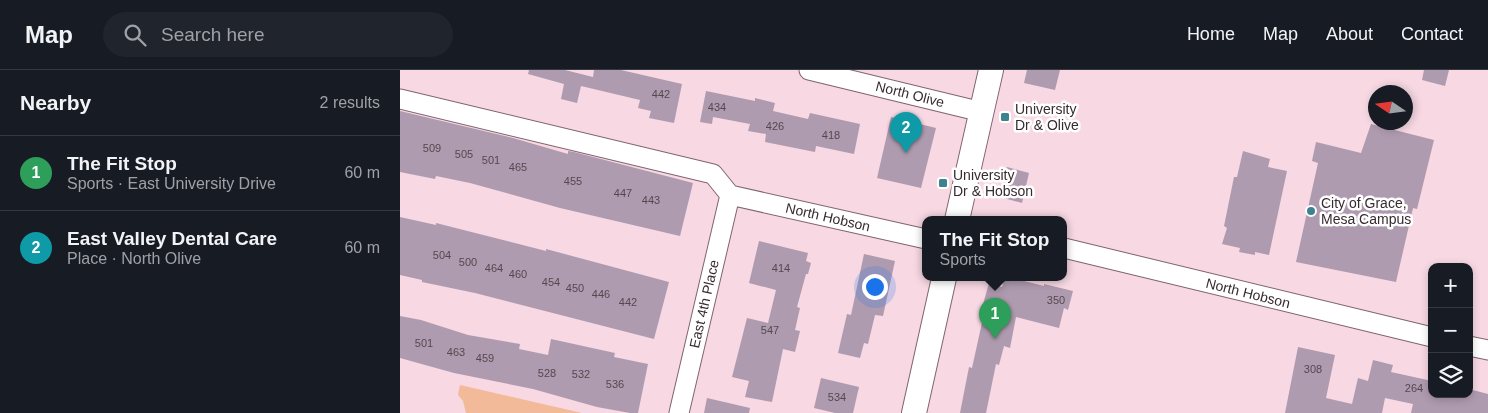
<!DOCTYPE html>
<html lang="en">
<head>
<meta charset="utf-8">
<style>
  :root { --surface:#171b24; --page:#20242c; --text:#f1f3f6; --muted:#9ea1a6; --line:#363941; --accent:#3d838f }
  body { margin:0; font-family:Arial,sans-serif; background:var(--page); color:var(--text) }
  .controls { position:absolute; right:15px; bottom:15px; display:grid; overflow:hidden; border-radius:10px; box-shadow:0 2px 8px #0003 }
  .controls button { width:45px; height:45px; display:grid; place-items:center; padding:0; border:0; border-bottom:1px solid var(--line); background:var(--surface); color:var(--text); font:25px sans-serif }
  .compass { position:absolute; left:968px; top:15px; width:45px; height:45px; border-radius:50%; background:var(--surface); box-shadow:0 2px 8px #0003; rotate:283deg }
  .you { position:absolute; left:474px; top:216px; width:18px; height:18px; margin:-12px; border:4px solid #fff; border-radius:50%; background:#1a73e8; box-shadow:0 0 0 8px #1a73e833 }
  .badge { display:grid; place-items:center; width:32px; height:32px; border-radius:50%; background:var(--accent); color:#fff; font-size:16px; font-weight:700 }
  .pin { position:absolute; translate:-50% -41px; filter:drop-shadow(0 1px 2px #0008) }
  .pin::after { content:''; position:absolute; top:26px; width:18px; height:15px; background:inherit; clip-path:polygon(0 0,100% 0,50% 100%) }
  .popup { position:absolute; left:522px; top:146px; width:145px; height:65px; box-sizing:border-box; display:grid; place-content:center; border-radius:10px; background:var(--surface); filter:drop-shadow(0 1px 4px #0005); font-size:16px; white-space:nowrap; color:var(--muted) }
  .popup b { font-size:19px; color:var(--text) }
  .popup::after { content:''; position:absolute; left:50%; top:100%; margin-left:-10px; border:10px solid transparent; border-top-color:var(--surface) }
  .list { margin:0; padding:0; list-style:none }
  h2 { display:flex; justify-content:space-between; align-items:center; height:65px; margin:0; padding:0 20px; font-size:21px }
  h2 small { font-size:16px; font-weight:400; color:var(--muted) }
  .list li { display:grid; grid-template-columns:32px 1fr auto; gap:15px; align-items:center; box-sizing:border-box; height:75px; padding:0 20px; border-top:1px solid var(--line) }
  .list b { display:block; font-size:19px; white-space:nowrap }
  .list p { margin:0; font-size:16px; white-space:nowrap; color:var(--muted) }
  .list em { font-size:16px; font-style:normal; color:var(--muted) }
  .icon { flex:none; width:28px; height:28px; fill:none; stroke:currentColor; stroke-width:2; stroke-linecap:round; stroke-linejoin:round }
  .map { position:relative; flex:none; width:1088px; height:343px; overflow:hidden }
  header { display:flex; align-items:center; gap:30px; box-sizing:border-box; height:70px; padding:0 25px; background:var(--surface); border-bottom:1px solid var(--line) }
  header strong { font-size:24px }
  nav { display:flex; gap:28px; margin-inline-start:auto; font-size:18px }
  .search { width:350px; height:45px; background:var(--page); display:flex; align-items:center; gap:12px; box-sizing:border-box; padding:0 18px; border-radius:28px; color:var(--muted); font-size:19px }
  main { display:flex }
  aside { flex:1; background:var(--surface) }
  .map>svg:first-child { display:block }
  .green { fill:#f2ba98 }
  .building { fill:#af9baf }
  .lines { fill:none; stroke-linecap:round; stroke-linejoin:round }
  .minor-casing { stroke:#7f646e; stroke-width:21 }
  .major-casing { stroke:#7f646e; stroke-width:26 }
  .minor { stroke:#fff; stroke-width:19 }
  .major { stroke:#fff; stroke-width:24 }
  .poi-dot { fill:#3d838f; stroke:#fff; stroke-width:2 }
  .labels { text-anchor:middle; dominant-baseline:central; stroke-width:5; stroke-linejoin:round; paint-order:stroke }
  .number-label { font-size:11px; fill:#55474f }
  .street-label { font-size:14px; fill:#372b2f; stroke:#fff }
  .poi-label { font-size:14px; fill:#372b2f; stroke:#fff; text-anchor:start }
</style>
</head>
<body>
<header>
<strong>Map</strong>
<div class="search"><svg class="icon" aria-label="search" viewBox="0 0 24 24"><circle cx="10" cy="10" r="6"/><path d="M15 15l6 6"/></svg>Search here</div>
<nav><a>Home</a><a>Map</a><a>About</a><a>Contact</a></nav>
</header>
<main>
<aside>
<h2>Nearby<small>2 results</small></h2>
<ul class="list">
<li><span class="badge" style="background:#2e9e5b">1</span><div><b>The Fit Stop</b><p>Sports · East University Drive</p></div><em>60 m</em></li>
<li><span class="badge" style="background:#0f9aa8">2</span><div><b>East Valley Dental Care</b><p>Place · North Olive</p></div><em>60 m</em></li>
</ul>
</aside>
<div class="map">
<svg width="1088" height="343" viewBox="0 0 1088 343">
  <rect width="100%" height="100%" fill="#f7d8e3"/>
  <!-- green -->
  <path class="green" d="M60 315 182 343H66L63 331 58 325Z"/>
  <!-- building -->
  <path class="building" d="M129 0H165L193 7 194 0H221L282 14 274 53 249 48 251 41 238 38 240 30 181 16 177 33 161 29 164 14 128 4Z
    M627 0H660L655 20 624 13Z
    M1024 0H1049L1045 16 1022 10Z
    M306 21 355 31V28L375 33 373 41 408 49 410 43 460 54 454 84 416 76 415 82 365 72 366 64 348 61 350 54 313 47 312 54 300 52Z
    M0 41 113 68 168 84V81L174 82 293 113 280 166 160 138 70 113 36 106 35 109 0 102Z
    M491 47 536 58 521 118 477 108Z
    M971 54 1034 70 1017 139 1013 138 996 212 896 192 918 93 912 91 916 72 961 83Z
    M843 81 870 89 868 97 887 101 869 185 855 182V185L839 182 840 178 822 174 827 158 824 156 834 107H837Z
    M607 97 629 103 622 133 600 127Z
    M0 147 36 155V153L146 181V179L269 212 254 269 75 223 22 212V210L0 205Z
    M359 171 408 183 406 191 411 193 408 204H406L397 237 400 238 395 260 400 261 395 282 383 279 372 332 345 327 349 311 332 307 347 248 368 253 376 220 349 213Z
    M464 184 495 191 483 246 475 245 468 274 464 273 460 288 438 283 447 244 451 245Z
    M605 208H612L644 216V214L673 221 668 240 664 238 659 258 616 247 610 278 604 276 599 295 596 294 586 343H560L569 297 572 298 585 239 582 238 589 213 602 217Z
    M0 246 21 250 68 265 120 274 119 279 148 285 151 269 215 283 214 287 248 294 238 343H230L197 337 133 319 54 303 0 288Z
    M898 277 935 285 926 328 952 334 958 308 968 311 973 290 993 295 991 302 1032 311V324H1069V319L1088 324V343H1011L1013 334 985 328 982 343H885Z
    M421 308 459 317 453 343H435L414 338Z
    M307 328 350 338 349 343H304Z"/>
  <g class="lines">
    <!-- minor casing -->
    <g class="minor-casing">
      <path id="minor" d="M409 0 582 42
        M0 29 313 104 330 125
        M330 125 526 169
        M664 178 1032 267
        M1069 276 1088 280
        M279 343 330 125"/>
    </g>
    <!-- major casing -->
    <g class="major-casing">
      <path id="major" d="M557 150 591 0
        M514 343 544 208"/>
    </g>
    <!-- minor -->
    <use href="#minor" class="minor"/>
    <!-- major -->
    <use href="#major" class="major"/>
  </g>
  <!-- markers -->
  <g class="poi-dot">
    <rect x="600" y="42" width="10" height="10" rx="2.5"/>
    <rect x="538" y="108" width="10" height="10" rx="2.5"/>
    <circle cx="911" cy="141" r="5"/>
  </g>
  <g class="labels">
    <!-- number labels -->
    <g class="number-label">
      <text x="261" y="24">442</text>
      <text x="317" y="37">434</text>
      <text x="375" y="56">426</text>
      <text x="431" y="65">418</text>
      <text x="32" y="78">509</text>
      <text x="64" y="84">505</text>
      <text x="91" y="90">501</text>
      <text x="118" y="97">465</text>
      <text x="173" y="111">455</text>
      <text x="223" y="123">447</text>
      <text x="251" y="130">443</text>
      <text x="42" y="185">504</text>
      <text x="68" y="192">500</text>
      <text x="94" y="198">464</text>
      <text x="381" y="198">414</text>
      <text x="118" y="204">460</text>
      <text x="151" y="212">454</text>
      <text x="175" y="218">450</text>
      <text x="201" y="224">446</text>
      <text x="656" y="230">350</text>
      <text x="228" y="232">442</text>
      <text x="370" y="260">547</text>
      <text x="24" y="273">501</text>
      <text x="56" y="282">463</text>
      <text x="85" y="288">459</text>
      <text x="913" y="299">308</text>
      <text x="147" y="303">528</text>
      <text x="181" y="304">532</text>
      <text x="215" y="314">536</text>
      <text x="1014" y="318">264</text>
      <text x="437" y="327">534</text>
    </g>
    <!-- street labels -->
    <g class="street-label">
      <text transform="translate(510 24) rotate(14)">North Olive</text>
      <text transform="translate(428 147) rotate(13)">North Hobson</text>
      <text transform="translate(848 223) rotate(14)">North Hobson</text>
      <text transform="translate(304 234) rotate(-77)">East 4th Place</text>
    </g>
    <!-- poi labels -->
    <g class="poi-label">
      <text x="615" y="39">University<tspan x="615" dy="16">Dr &amp; Olive</tspan></text>
      <text x="553" y="105">University<tspan x="553" dy="16">Dr &amp; Hobson</tspan></text>
      <text x="921" y="133">City of Grace,<tspan x="921" dy="16">Mesa Campus</tspan></text>
    </g>
  </g>
</svg>
<div class="controls">
<button>+</button>
<button>−</button>
<button><svg class="icon" aria-label="layers" viewBox="0 0 24 24"><path d="M12 4l9 5-9 5-9-5zM3 14l9 5 9-5"/></svg></button>
</div>
<svg class="compass" viewBox="-18 -18 36 36"><path d="M0-13l5 13h-10z" fill="#e53935"/><path d="M0 13l5-13h-10z" fill="#9ea1a6"/></svg>
<div class="you"></div>
<div class="pin badge" style="left:595px;top:269px;background:#2e9e5b">1</div>
<div class="popup"><b>The Fit Stop</b>Sports</div>
<div class="pin badge" style="left:506px;top:83px;background:#0f9aa8">2</div>
</div>
</main>
</body>
</html>
